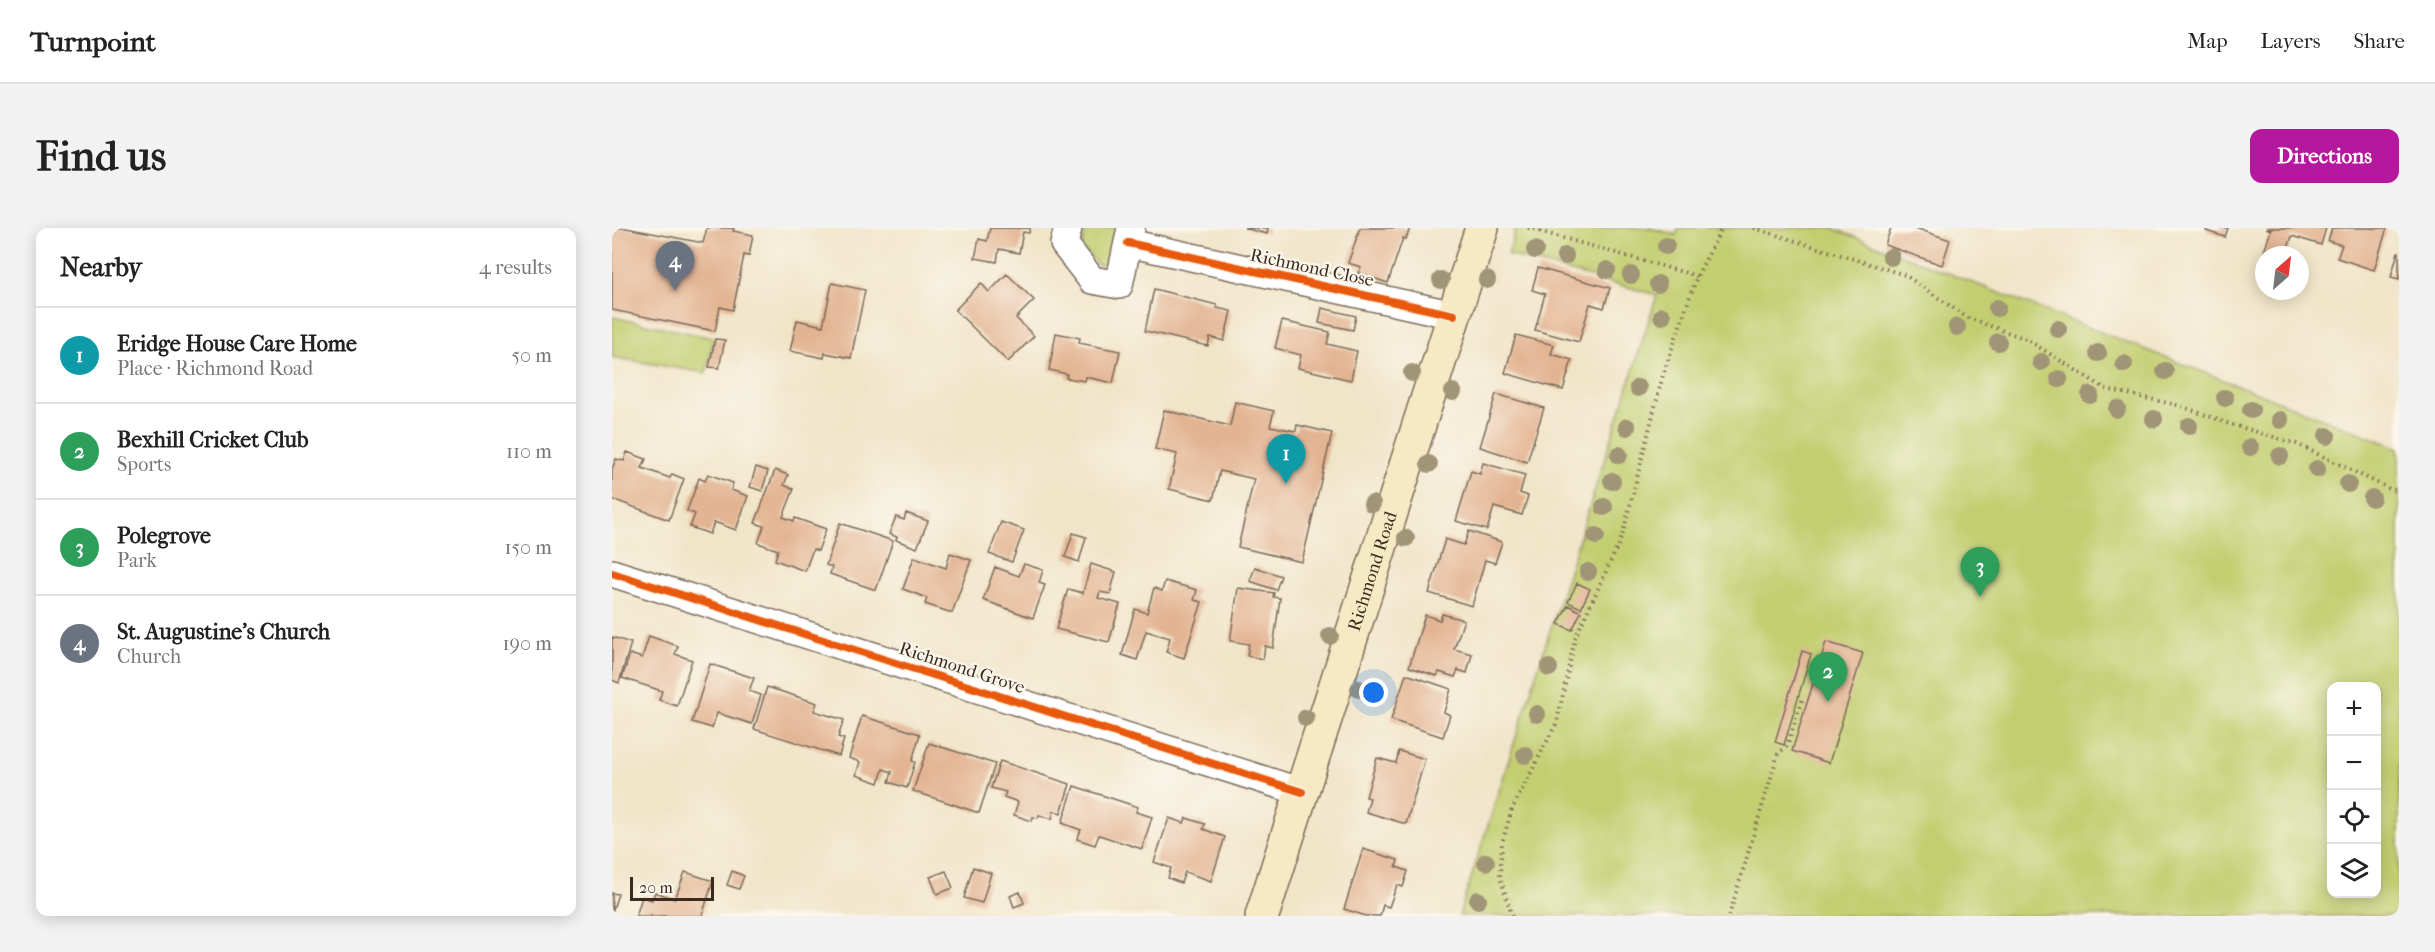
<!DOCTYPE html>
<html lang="en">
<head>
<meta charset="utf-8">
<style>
  :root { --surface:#fff; --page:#f2f2f2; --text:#222; --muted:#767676; --line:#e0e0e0; --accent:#b5179e }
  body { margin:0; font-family:"IM FELL French Canon",serif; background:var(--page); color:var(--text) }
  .controls { position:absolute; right:18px; bottom:18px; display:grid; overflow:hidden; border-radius:12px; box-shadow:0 3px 15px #0003 }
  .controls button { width:54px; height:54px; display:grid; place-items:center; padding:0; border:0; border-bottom:2px solid var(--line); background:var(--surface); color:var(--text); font:30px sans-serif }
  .compass { position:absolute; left:1643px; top:18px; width:54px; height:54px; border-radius:50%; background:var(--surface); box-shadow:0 3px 15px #0003; rotate:28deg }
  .scale { position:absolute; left:18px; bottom:15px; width:84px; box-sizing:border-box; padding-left:6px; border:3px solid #3b2a1e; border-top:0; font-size:16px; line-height:21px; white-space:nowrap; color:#3b2a1e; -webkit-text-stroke:4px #fbf7ec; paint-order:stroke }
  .you { position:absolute; left:762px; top:465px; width:21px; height:21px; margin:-15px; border:4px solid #fff; border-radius:50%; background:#1a73e8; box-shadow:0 0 0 9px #1a73e833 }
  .badge { display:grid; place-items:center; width:39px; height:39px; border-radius:50%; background:var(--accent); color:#fff; font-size:20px; font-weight:700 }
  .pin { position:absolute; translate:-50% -50px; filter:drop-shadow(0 2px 3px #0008) }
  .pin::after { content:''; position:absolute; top:32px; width:21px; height:18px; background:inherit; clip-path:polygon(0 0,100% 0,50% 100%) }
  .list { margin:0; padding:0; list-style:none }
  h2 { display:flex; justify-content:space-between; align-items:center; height:78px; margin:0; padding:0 24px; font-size:26px }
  h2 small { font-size:20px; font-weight:400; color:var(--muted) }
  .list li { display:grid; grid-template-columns:39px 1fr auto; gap:18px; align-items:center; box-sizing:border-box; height:96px; padding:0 24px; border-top:2px solid var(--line) }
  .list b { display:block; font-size:22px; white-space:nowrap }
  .list p { margin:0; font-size:20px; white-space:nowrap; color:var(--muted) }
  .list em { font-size:20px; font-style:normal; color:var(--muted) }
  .icon { flex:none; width:33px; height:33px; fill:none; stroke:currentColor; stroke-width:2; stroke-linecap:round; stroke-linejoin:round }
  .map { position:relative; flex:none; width:1787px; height:688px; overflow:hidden; border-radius:12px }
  header { display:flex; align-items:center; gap:36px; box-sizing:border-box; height:84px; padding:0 30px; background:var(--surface); border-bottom:2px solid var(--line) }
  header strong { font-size:28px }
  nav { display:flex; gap:33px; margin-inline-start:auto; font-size:21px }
  .intro { display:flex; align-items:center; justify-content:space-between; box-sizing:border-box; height:144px; padding:0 36px }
  h1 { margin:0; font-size:42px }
  .button { padding:15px 27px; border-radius:12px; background:var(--accent); color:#fff; font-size:21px; font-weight:700 }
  main { display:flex; gap:36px; padding:0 36px }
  aside { flex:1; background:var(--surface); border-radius:12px; box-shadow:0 3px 15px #0003 }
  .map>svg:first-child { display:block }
  .green { fill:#c2ce6f; stroke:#7e7c46; stroke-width:1.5; fill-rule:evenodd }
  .building { fill:#e3b492 }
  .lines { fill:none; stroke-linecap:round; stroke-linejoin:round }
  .minor-casing { stroke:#7b6b5a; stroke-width:30 }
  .secondary-casing { stroke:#7b6b5a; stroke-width:36 }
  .path { stroke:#7b6b5a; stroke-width:4; stroke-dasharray:1.5 4.5; stroke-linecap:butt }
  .minor { stroke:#fff; stroke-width:27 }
  .secondary { stroke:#f7e9c3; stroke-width:33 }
  .cycleway-casing { stroke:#fbf7ec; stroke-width:11 }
  .cycleway { stroke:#e8590c; stroke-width:8 }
  .tree { fill:#a09576 }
  .labels { text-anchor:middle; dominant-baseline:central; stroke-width:4.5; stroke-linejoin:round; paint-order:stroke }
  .street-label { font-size:18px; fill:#3b2a1e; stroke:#fbf7ec }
</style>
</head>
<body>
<header>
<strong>Turnpoint</strong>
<nav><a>Map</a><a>Layers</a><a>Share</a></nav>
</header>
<div class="intro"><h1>Find us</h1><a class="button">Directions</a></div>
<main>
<aside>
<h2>Nearby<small>4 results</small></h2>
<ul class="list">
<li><span class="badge" style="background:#0f9aa8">1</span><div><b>Eridge House Care Home</b><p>Place · Richmond Road</p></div><em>50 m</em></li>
<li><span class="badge" style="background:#2e9e5b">2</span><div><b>Bexhill Cricket Club</b><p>Sports</p></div><em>110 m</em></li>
<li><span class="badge" style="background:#2e9e5b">3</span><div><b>Polegrove</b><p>Park</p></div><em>150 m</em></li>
<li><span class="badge" style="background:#6b7280">4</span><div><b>St. Augustine's Church</b><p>Church</p></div><em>190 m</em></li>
</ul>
</aside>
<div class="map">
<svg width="1787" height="688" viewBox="0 0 1787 688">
  <rect width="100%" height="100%" fill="#fbf7ec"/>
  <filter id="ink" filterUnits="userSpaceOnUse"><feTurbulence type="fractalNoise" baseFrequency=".0167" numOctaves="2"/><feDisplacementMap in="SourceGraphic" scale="12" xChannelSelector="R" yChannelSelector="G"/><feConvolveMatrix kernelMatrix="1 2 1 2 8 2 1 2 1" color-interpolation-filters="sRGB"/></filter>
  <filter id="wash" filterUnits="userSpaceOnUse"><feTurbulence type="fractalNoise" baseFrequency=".008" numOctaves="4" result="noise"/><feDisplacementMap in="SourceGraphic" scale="24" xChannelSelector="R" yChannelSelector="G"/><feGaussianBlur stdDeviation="1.35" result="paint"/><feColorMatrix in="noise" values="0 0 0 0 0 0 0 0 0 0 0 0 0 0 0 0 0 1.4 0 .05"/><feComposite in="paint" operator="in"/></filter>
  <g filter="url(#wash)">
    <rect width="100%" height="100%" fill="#f1e5c9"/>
    <!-- green -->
    <path class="green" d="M474 0H507L499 39 485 36 470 19Z
      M904 0H1039L1064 7 1066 0H1220L1787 220V688H847L1045 67 896 27ZM1720 458H1764V666H1720Z
      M0 89 102 110 94 145 0 129Z"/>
    <g id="blocks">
      <!-- building -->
      <path class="building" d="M0 0H14L91 15 95 0H122L121 3 141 7 137 28 132 27 121 82 108 79 103 103 0 82Z
        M378 0H418L417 5 411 4 407 25 387 21 385 34 363 30 367 11 375 13Z
        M632 0H656L655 6Z
        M748 0H798L794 11 791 10 776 55 746 45 749 39 736 35Z
        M1279 0H1303L1338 12 1330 37 1273 17Z
        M1596 0H1616L1613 9 1594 3Z
        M1654 0H1714L1709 17 1680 8 1674 27H1652V37L1648 36 1659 2Z
        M1720 0H1775L1762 42 1725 30 1730 17 1716 13Z
        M1786 24H1787V51L1779 49Z
        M926 40 998 60 992 80 978 76 967 114 923 102 933 66 920 62Z
        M395 46 422 72 404 90 422 108 396 134 343 82 369 55 377 64Z
        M220 55 253 62 239 130 213 125 212 130 178 123 185 92 211 98Z
        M542 61 605 77V80L619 83 612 113 598 109 596 118 533 103Z
        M710 80 744 88 741 102 707 95Z
        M670 93 718 104 715 116 745 123 739 152 686 140 689 127 663 120Z
        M444 105 468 110 467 115 508 123 501 155 474 149 473 153 454 150 455 146 437 142Z
        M904 107 942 117 939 126 960 132 951 162 893 145Z
        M103 111 113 112 107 140 97 139Z
        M884 166 932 180 915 234 868 219Z
        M623 174 662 183 658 198 684 203 685 197 720 205 690 334 626 319 642 251 608 243 601 272 557 261 565 226 543 221 552 182 618 198Z
        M15 224 34 231 30 240 58 250 60 246 72 251 57 292 0 271V241L4 231 12 233Z
        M871 235 913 247 908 265 916 268 910 287 882 279 875 302 844 293 859 243 868 246Z
        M144 239 156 243 150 263 138 259Z
        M163 242 176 247 172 257 182 261 171 289 182 293 183 290 214 301 206 323 201 321 193 343 163 332 166 322 146 315 152 298 143 295Z
        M96 246 121 255 119 262 136 268 124 302 102 294 98 306 78 299 83 286 75 283 87 250 93 253Z
        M294 285 316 293 305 320 284 312 285 309 277 306 284 289 292 292Z
        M389 294 412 302 400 334 377 326Z
        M228 295 281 313 264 362 218 346 220 339 214 337Z
        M857 303 890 314 883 335 873 332 860 378 817 365 833 311 852 317Z
        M461 305 474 309 467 334 453 329Z
        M338 325 359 332 340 385 313 376 315 370 291 361 302 329 334 340Z
        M412 336 431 342 427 355 433 357 421 390 371 372 383 339 407 348Z
        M479 336 504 344 498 366 488 364 486 370 508 376 497 414 444 401 456 361 471 365Z
        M643 339 669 348 664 362 638 353Z
        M553 353 585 362 582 372 590 374 572 430 554 424 558 410 534 403 525 432 510 427 523 381 535 385 542 360 550 363Z
        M965 355 978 361 969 380 956 374Z
        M626 360 662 365 661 369 668 370 661 420 653 418 651 431 635 428 637 416 618 413Z
        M956 377 969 384 960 402 946 396Z
        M830 386 852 392 842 421 860 426 855 445 846 442 843 449 827 444 825 448 797 439 813 387 828 392Z
        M37 408 66 418 63 426 80 432 65 478 47 472 50 463 10 450 18 426 30 430Z
        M0 409 19 415 7 455 0 452Z
        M1214 414 1251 425 1217 535 1180 523Z
        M1190 423 1199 426 1172 517 1163 514Z
        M98 436 142 450 137 463 149 467 140 496 105 485 100 500 80 494Z
        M794 446 839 461 832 484 838 487 831 509 779 492Z
        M155 459 205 475 202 483 232 492 226 509 232 511 227 528 142 501Z
        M250 488 308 506 300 533 303 534 295 560 277 554 280 544 271 541 267 555 244 547 248 534 237 530Z
        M317 515 383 536 367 585 301 563Z
        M787 523 813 531 794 596 754 584 758 570 754 569 765 530 784 535Z
        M388 533 458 556 449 585 442 583 440 591 427 587 426 590 421 589 420 593 402 587 406 574 392 569 394 564 379 560Z
        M462 558 526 579 524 584 540 589 530 621 487 607 483 617 465 611 469 602 450 595Z
        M557 590 572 595 574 590 593 596 591 601 613 609 599 653 573 644 569 655 556 650 559 640 542 634Z
        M751 621 786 632 784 639 796 643 791 659 785 657 777 679 771 677 768 688H754L732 681Z
        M361 639 379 645 370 675 352 670Z
        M120 643 132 648 127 661 115 657Z
        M334 643 341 660 325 666 318 649Z
        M73 644 101 653 90 688H24L30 669 40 672 43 664 63 671Z
        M408 664 412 675 402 679 398 668Z
        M0 665 6 666 0 684Z"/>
    </g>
  </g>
  <g filter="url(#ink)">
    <use href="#blocks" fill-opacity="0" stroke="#7b6b5a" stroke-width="1.5"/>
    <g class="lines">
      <!-- minor casing -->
      <g class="minor-casing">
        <path id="minor" d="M456 0 452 16 480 52 507 57 519 0
          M516 15 842 87
          M0 345 690 564"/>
      </g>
      <!-- secondary casing -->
      <g class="secondary-casing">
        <g id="secondary">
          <path id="s1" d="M650 688 870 0"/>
        </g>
      </g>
      <!-- path -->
      <path class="path" d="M916 0 1085 48
        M1142 0 1293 47 1354 89 1414 111 1494 161 1569 178 1615 195 1685 216 1778 261 1787 264
        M900 688 888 649 890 615 900 581 945 494 963 410 1010 309 1051 147 1085 48 1110 0
        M1117 688 1166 526 1175 518 1190 472"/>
      <!-- minor -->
      <use href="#minor" class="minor"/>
      <!-- secondary -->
      <use href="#secondary" class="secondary"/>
      <!-- cycleway casing -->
      <g class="cycleway-casing">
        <path id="cycleway" d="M516 15 842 87
          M0 345 690 564"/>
      </g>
      <!-- cycleway -->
      <use href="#cycleway" class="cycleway"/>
    </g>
    <!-- trees -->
    <g class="tree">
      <circle cx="1054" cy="18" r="9"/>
      <circle cx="923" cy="22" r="9"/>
      <circle cx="953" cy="28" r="9"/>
      <circle cx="1279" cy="29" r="9"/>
      <circle cx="995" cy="42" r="9"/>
      <circle cx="1019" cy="47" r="9"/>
      <circle cx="829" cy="52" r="9"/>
      <circle cx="875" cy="52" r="9"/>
      <circle cx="1046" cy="56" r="9"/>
      <circle cx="1385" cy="80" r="9"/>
      <circle cx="1050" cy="88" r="9"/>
      <circle cx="1345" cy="99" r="9"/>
      <circle cx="1446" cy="101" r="9"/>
      <circle cx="1386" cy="114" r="9"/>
      <circle cx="1486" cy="125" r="9"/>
      <circle cx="1429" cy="134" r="9"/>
      <circle cx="1512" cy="136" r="9"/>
      <circle cx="1553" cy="143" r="9"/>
      <circle cx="800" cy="145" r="9"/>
      <circle cx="1447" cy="151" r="9"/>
      <circle cx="1026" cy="160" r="9"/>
      <circle cx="841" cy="164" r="9"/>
      <circle cx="1478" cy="167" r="9"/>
      <circle cx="1613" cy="170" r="9"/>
      <circle cx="1505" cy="181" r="9"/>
      <circle cx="1639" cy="182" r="9"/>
      <circle cx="1542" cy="191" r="9"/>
      <circle cx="1668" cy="192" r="9"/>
      <circle cx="1577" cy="198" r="9"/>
      <circle cx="1015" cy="199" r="9"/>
      <circle cx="1715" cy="208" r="9"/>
      <circle cx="1638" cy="219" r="9"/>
      <circle cx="1007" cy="227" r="9"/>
      <circle cx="1668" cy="228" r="9"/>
      <circle cx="817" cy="236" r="9"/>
      <circle cx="1705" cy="241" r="9"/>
      <circle cx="1000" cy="253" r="9"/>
      <circle cx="1736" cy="256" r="9"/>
      <circle cx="1760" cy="270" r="9"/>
      <circle cx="760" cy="276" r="9"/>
      <circle cx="992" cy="279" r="9"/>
      <circle cx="984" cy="308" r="9"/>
      <circle cx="794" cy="310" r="9"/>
      <circle cx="976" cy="344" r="9"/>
      <circle cx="718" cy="408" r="9"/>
      <circle cx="937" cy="440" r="9"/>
      <circle cx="747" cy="461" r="9"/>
      <circle cx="925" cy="486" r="9"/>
      <circle cx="694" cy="490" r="9"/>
      <circle cx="913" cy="527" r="9"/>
      <circle cx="874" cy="634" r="9"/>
      <circle cx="866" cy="672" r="9"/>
    </g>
  </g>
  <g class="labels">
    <!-- street labels -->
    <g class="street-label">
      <text transform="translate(700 40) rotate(12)">Richmond Close</text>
      <text stroke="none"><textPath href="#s1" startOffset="362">Richmond Road</textPath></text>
      <text transform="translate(350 440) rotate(18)">Richmond Grove</text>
    </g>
  </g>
</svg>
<div class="controls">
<button>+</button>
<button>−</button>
<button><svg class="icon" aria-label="locate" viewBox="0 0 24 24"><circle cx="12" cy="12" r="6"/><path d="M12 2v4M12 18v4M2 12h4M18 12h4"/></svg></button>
<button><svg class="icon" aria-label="layers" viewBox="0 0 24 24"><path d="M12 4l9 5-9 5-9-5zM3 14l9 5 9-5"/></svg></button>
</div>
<svg class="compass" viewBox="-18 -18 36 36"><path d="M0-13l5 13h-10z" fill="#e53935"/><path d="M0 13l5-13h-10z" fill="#767676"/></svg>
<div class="scale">20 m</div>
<div class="you"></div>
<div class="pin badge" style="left:674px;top:256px;background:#0f9aa8">1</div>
<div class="pin badge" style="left:1216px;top:474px;background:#2e9e5b">2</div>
<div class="pin badge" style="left:1368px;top:369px;background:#2e9e5b">3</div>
<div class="pin badge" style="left:63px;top:63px;background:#6b7280">4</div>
</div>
</main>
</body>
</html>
